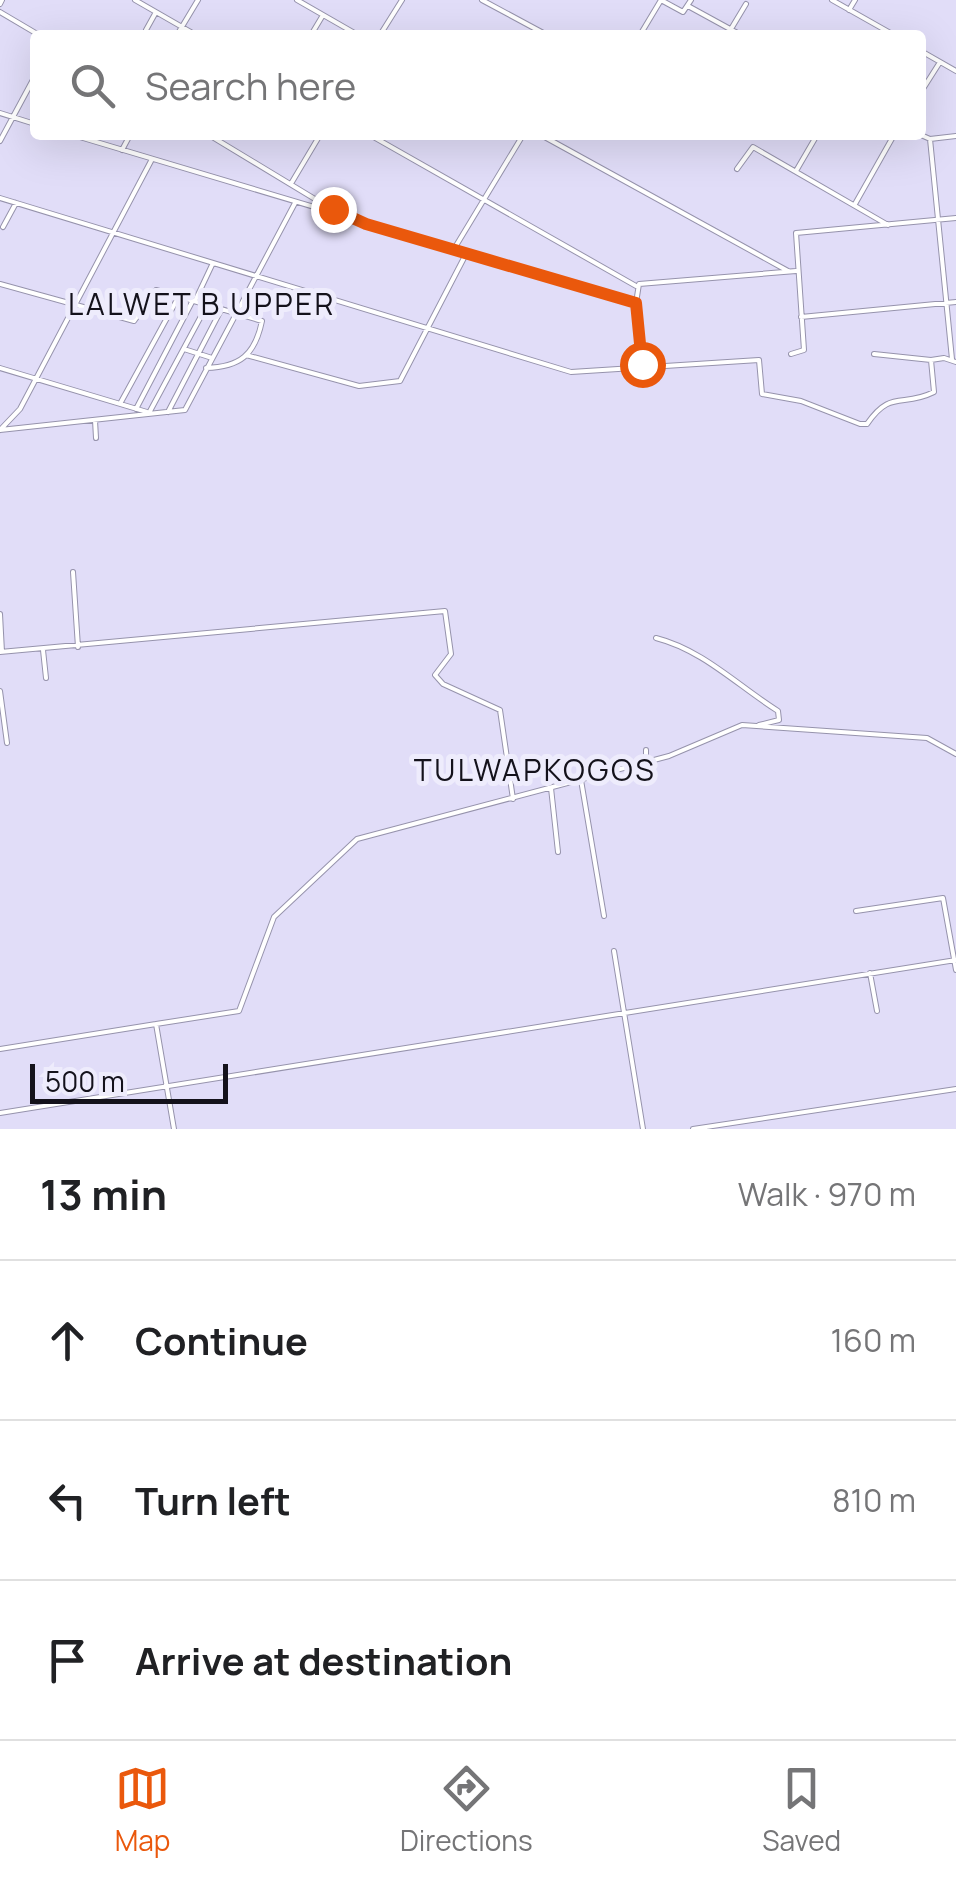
<!DOCTYPE html>
<html lang="en">
<head>
<meta charset="utf-8">
<style>
  :root { --surface:#fff; --page:#f2f2f2; --text:#202124; --muted:#757577; --line:#e0e0e0; --accent:#ea580c }
  body { margin:0; font-family:Manrope,sans-serif; background:var(--page); color:var(--text) }
  .scale { position:absolute; left:30px; bottom:25px; width:198px; box-sizing:border-box; padding-left:10px; border:5px solid #14121b; border-top:0; font-size:28px; line-height:35px; white-space:nowrap; color:#14121b; -webkit-text-stroke:8px #eeecfc; paint-order:stroke }
  .stop { position:absolute; width:30px; height:30px; margin:-22px; border:8px solid #ea580c; border-radius:50%; background:#fff }
  .stop.end { background:#ea580c; border-color:#fff; box-shadow:0 2px 10px #0008 }
  .list { margin:0; padding:0; list-style:none }
  h2 { display:flex; justify-content:space-between; align-items:center; height:130px; margin:0; padding:0 40px; font-size:42px }
  h2 small { font-size:32px; font-weight:400; color:var(--muted) }
  .list li { display:grid; grid-template-columns:65px 1fr auto; gap:30px; align-items:center; box-sizing:border-box; height:160px; padding:0 40px; border-top:2px solid var(--line) }
  .list b { display:block; font-size:38px; white-space:nowrap }
  .list em { font-size:32px; font-style:normal; color:var(--muted) }
  .icon { flex:none; width:55px; height:55px; fill:none; stroke:currentColor; stroke-width:2; stroke-linecap:round; stroke-linejoin:round }
  .map { position:relative; flex:none; width:956px; height:1129px; overflow:hidden }
  .search { position:absolute; background:var(--surface); box-shadow:0 10px 40px #0002; left:30px; right:30px; top:30px; height:110px; display:flex; align-items:center; gap:25px; box-sizing:border-box; padding:0 35px; border-radius:10px; color:var(--muted); font-size:38px }
  .sheet { height:610px; background:var(--surface) }
  nav { display:flex; justify-content:space-around; align-items:center; box-sizing:border-box; height:140px; border-top:2px solid var(--line); background:var(--surface); font-size:28px; color:var(--muted) }
  nav a { display:grid; justify-items:center; gap:5px }
  nav .on { color:var(--accent) }
  .map>svg:first-child { display:block }
  .lines { fill:none; stroke-linecap:round; stroke-linejoin:round }
  .street-casing { stroke:#9693ac; stroke-width:6 }
  .street { stroke:#fff; stroke-width:4 }
  .route { stroke:#ea580c; stroke-width:12 }
  .labels { text-anchor:middle; dominant-baseline:central; stroke-width:10; stroke-linejoin:round; paint-order:stroke }
  .quarter-label { font-size:30px; letter-spacing:2.5px; fill:#14121b; stroke:#eeecfc }
</style>
</head>
<body>
<div class="map">
<svg width="956" height="1129" viewBox="0 0 956 1129">
  <rect width="100%" height="100%" fill="#e1ddf8"/>
  <g class="lines">
    <!-- street casing -->
    <g class="street-casing">
      <path id="street" d="M135 0 196 35
        M297 0 358 35
        M482 0 547 35
        M661 0 683 12 691 0
        M832 0 894 35
        M0 4 2 0
        M688 6 741 35
        M849 10 855 0
        M0 12 39 35
        M731 29 746 4
        M146 30 156 12
        M177 35 198 0
        M311 35 323 15
        M380 35 402 0
        M640 35 661 0
        M921 51 956 71
        M921 92 940 62
        M0 113 35 124
        M73 135 636 303
        M209 135 338 213
        M370 135 636 286
        M541 135 788 271
        M921 135 930 139 956 136
        M930 139 952 359
        M0 141 35 76
        M122 150 130 135
        M737 169 753 147 888 225
        M796 171 817 135
        M292 182 320 135
        M0 198 571 372 759 360 762 394 801 401 860 424H867C891 389 902 408 934 392L931 360 874 354
        M855 204 894 135
        M3 227 16 203
        M454 249 523 135
        M0 284 134 321 156 290 262 321C255 355 240 367 206 368
        M195 301 212 265
        M801 317 956 302
        M184 349 212 358
        M791 354 804 350 796 233 956 218
        M246 355 359 386 400 381 466 254
        M931 360 944 358 956 362
        M0 368 147 412
        M642 370 636 303 639 284 796 271
        M121 402 179 296
        M136 409 192 302
        M168 412 221 310
        M149 413 206 307
        M95 420 96 438
        M0 430 185 410 295 203
        M0 430 20 409 151 161
        M73 572 78 647
        M0 614 2 652
        M656 638C703 650 738 686 778 711L779 720 759 725
        M43 650 46 678
        M0 652 445 611 451 654 435 675 443 684 500 710 513 799
        M0 691 7 743
        M646 750V763
        M581 780 604 916
        M551 788 558 852
        M856 911 943 898 956 970
        M614 951 643 1129
        M870 973 877 1011
        M0 1049 156 1024
        M0 1113 956 960
        M174 1129 156 1024 239 1011 274 917 357 839 669 756 742 725 927 738 956 754
        M693 1129 956 1089"/>
    </g>
    <!-- street -->
    <use href="#street" class="street"/>
  </g>
  <g class="lines">
    <!-- route -->
    <path class="route" d="M333 209 366 224 636 303 642 364"/>
  </g>
  <g class="labels">
    <!-- quarter labels -->
    <g class="quarter-label">
      <text x="202" y="303">LALWET B UPPER</text>
      <text x="535" y="769">TULWAPKOGOS</text>
    </g>
  </g>
</svg>
<div class="scale">500 m</div>
<div class="stop" style="left:642px;top:364px"></div>
<div class="stop end" style="left:333px;top:209px"></div>
<div class="search"><svg class="icon" aria-label="search" viewBox="0 0 24 24"><circle cx="10" cy="10" r="6"/><path d="M15 15l6 6"/></svg>Search here</div>
</div>
<section class="sheet">
<h2>13 min<small>Walk · 970 m</small></h2>
<ul class="list">
<li><svg class="icon" aria-label="ahead" viewBox="0 0 24 24"><path d="M12 20V5M6 11l6-6 6 6"/></svg><div><b>Continue</b></div><em>160 m</em></li>
<li><svg class="icon" aria-label="left" viewBox="0 0 24 24"><path d="M17 20v-9H6M10 6l-5 5 5 5"/></svg><div><b>Turn left</b></div><em>810 m</em></li>
<li><svg class="icon" aria-label="arrive" viewBox="0 0 24 24"><path d="M6 21V4h12l-3 4 3 4H6"/></svg><div><b>Arrive at destination</b></div></li>
</ul>
</section>
<nav>
<a class="on"><svg class="icon" aria-label="map" viewBox="0 0 24 24"><path d="M3 6l6-2 6 2 6-2v14l-6 2-6-2-6 2zM9 4v14M15 6v14"/></svg>Map</a>
<a><svg class="icon" aria-label="directions" viewBox="0 0 24 24"><path d="M12 3l9 9-9 9-9-9zM9 14v-3h6M13 9l2 2-2 2"/></svg>Directions</a>
<a><svg class="icon" aria-label="saved" viewBox="0 0 24 24"><path d="M7 4h10v16l-5-4-5 4z"/></svg>Saved</a>
</nav>
</body>
</html>
